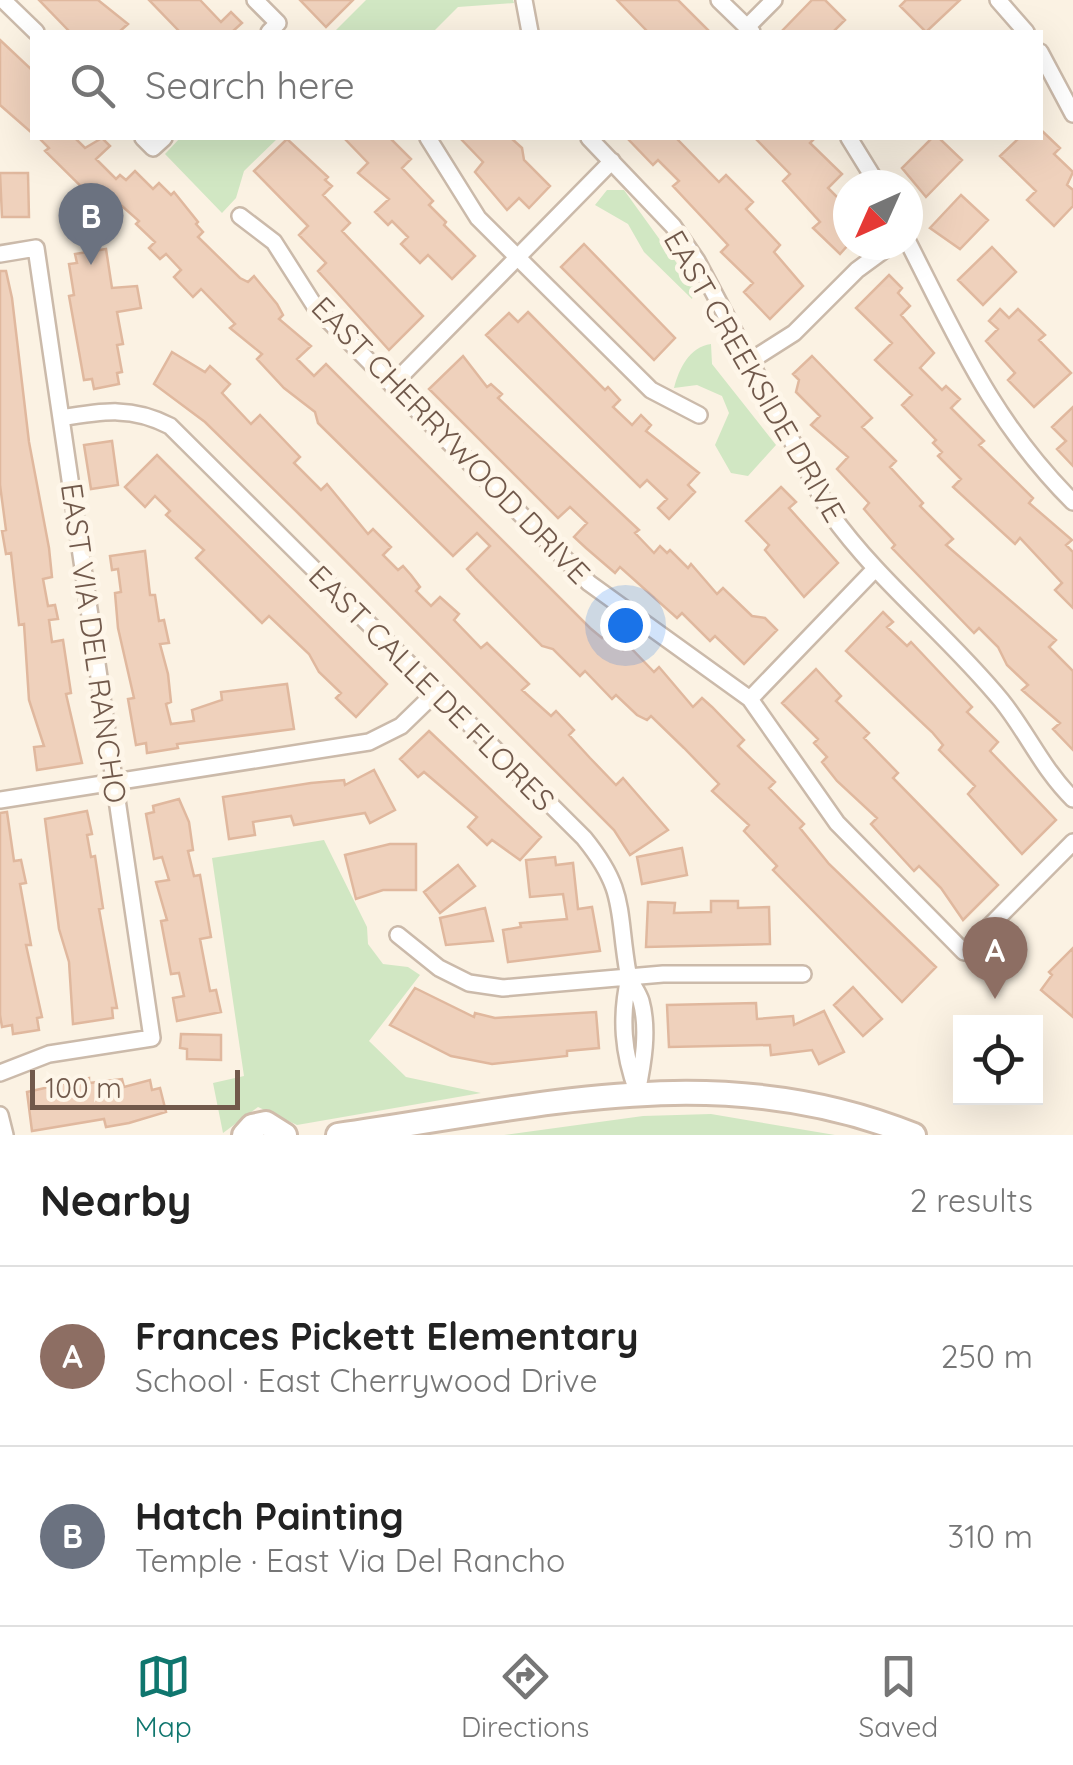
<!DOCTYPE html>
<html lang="en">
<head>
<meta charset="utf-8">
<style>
  :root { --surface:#fff; --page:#f2f2f2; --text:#222; --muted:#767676; --line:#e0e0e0; --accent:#0f766e }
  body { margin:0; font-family:Quicksand,sans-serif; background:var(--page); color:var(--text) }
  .controls { position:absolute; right:30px; bottom:30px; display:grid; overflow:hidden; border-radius:0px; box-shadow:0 10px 40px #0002 }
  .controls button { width:90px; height:90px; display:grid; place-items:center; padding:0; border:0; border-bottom:2px solid var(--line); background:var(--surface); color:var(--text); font:50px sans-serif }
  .compass { position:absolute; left:833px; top:170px; width:90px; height:90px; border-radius:50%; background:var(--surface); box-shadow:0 10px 40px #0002; rotate:225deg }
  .scale { position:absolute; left:30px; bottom:25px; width:210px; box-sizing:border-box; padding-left:10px; border:5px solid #71594b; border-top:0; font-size:28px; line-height:35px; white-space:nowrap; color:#71594b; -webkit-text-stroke:8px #fef6e9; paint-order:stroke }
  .you { position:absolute; left:625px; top:625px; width:35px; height:35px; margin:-25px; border:8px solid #fff; border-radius:50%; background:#1a73e8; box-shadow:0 0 0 15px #1a73e833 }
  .badge { display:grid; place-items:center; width:65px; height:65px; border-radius:50%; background:var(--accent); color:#fff; font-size:32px; font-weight:700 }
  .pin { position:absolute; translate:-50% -82px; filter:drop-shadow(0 2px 5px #0008) }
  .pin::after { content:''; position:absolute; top:52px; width:35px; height:30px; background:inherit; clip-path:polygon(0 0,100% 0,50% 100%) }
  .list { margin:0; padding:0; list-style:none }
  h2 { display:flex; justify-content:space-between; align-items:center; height:130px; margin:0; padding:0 40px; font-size:42px }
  h2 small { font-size:32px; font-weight:400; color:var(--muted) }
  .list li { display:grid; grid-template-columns:65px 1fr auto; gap:30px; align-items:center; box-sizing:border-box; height:180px; padding:0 40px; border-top:2px solid var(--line) }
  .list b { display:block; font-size:38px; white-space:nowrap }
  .list p { margin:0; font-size:32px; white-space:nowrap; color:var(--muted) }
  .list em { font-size:32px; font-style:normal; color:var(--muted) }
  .icon { flex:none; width:55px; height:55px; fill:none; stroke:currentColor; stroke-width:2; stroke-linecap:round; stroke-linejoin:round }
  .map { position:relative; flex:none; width:1073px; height:1135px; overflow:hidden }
  .search { position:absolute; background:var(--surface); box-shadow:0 10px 40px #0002; left:30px; right:30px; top:30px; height:110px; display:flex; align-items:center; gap:25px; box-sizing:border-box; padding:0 35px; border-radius:0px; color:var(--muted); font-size:38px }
  .sheet { height:490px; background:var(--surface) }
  nav { display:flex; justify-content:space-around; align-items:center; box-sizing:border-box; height:140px; border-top:2px solid var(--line); background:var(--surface); font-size:28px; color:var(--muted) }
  nav a { display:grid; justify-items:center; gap:5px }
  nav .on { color:var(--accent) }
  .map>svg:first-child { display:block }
  .green { fill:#d1e7c3 }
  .building { fill:#efd1bc; stroke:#e0b89e; stroke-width:2.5 }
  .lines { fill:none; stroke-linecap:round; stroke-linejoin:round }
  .street-casing { stroke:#cbbaaa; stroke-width:20 }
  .secondary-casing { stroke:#d0bcab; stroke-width:28 }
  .street { stroke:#fff; stroke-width:15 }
  .secondary { stroke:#fff; stroke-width:22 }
  .labels { text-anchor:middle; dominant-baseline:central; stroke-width:10; stroke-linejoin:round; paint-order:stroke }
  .street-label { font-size:30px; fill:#71594b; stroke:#fef6e9 }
</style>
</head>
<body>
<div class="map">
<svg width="1073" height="1135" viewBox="0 0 1073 1135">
  <rect width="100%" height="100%" fill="#fbf2e3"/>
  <!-- green -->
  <path class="green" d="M366 0H513L514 3 458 7 433 32H334Z
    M180 138H278L244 171 236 198 222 213 165 154Z
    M607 190H624L694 287 692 299 644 252 628 224 595 205Z
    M711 344 712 364 776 445 748 476 731 473 715 445 729 413 722 396 697 385 674 388C679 369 689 347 711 344Z
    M324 840 367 927 368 944 383 964 408 967 420 975 369 1041 406 1077 481 1093 297 1125 258 1107 223 1133 213 1083 244 1076 212 858Z
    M711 1114 835 1135H504L643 1116Z"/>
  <!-- building -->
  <path class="building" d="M39 0H98L128 24 119 32H70Z
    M149 0H200L221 22 231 12 242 23 232 32H180Z
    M300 0H353L326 27Z
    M617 0H678L710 32H648Z
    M812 0H825L845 20 833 32H781Z
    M906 0H960L926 32 900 6Z
    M0 40 32 70V133L0 105Z
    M1040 129 1060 148 1054 154 1073 172 1067 185 1073 190V206L1054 226 1027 200 1036 191 1000 156 1019 138H1040Z
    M39 138H75L85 148 102 138 110 146 96 159 116 179 120 175 126 180 135 171 153 189 159 183 171 195 174 192 198 222 196 224 203 232 198 237 240 278 248 282 254 276 277 304 283 315 279 319 311 346 297 359 314 376 326 364 590 628 602 638 606 633 623 650 628 645 654 672 659 667 693 707 702 698 712 707 744 740 738 746 775 782 769 788 804 824 800 828 829 864 936 967 902 1002 773 870 777 866 744 831 749 825 712 791 719 784 684 748 651 716 647 720 637 715 616 695 612 699 585 671 580 676 553 649 542 646 476 579 467 569 490 546 477 533 453 556 318 423 315 412 284 388 257 359 262 354 230 328 235 324 201 289 193 297 174 277 181 270 166 254 160 259 149 248 155 242 136 224 139 221 122 206 112 217 45 151 49 148Z
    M344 138H390L411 159 402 168 433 201 429 205 446 222 444 225 475 256 452 279 428 255 420 263 401 244 408 237 392 221 388 225 375 212 389 199 358 173 368 163Z
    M460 138H511L522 148 524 160 550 186 529 208 519 198 507 210 475 172 483 162Z
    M627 138H676L719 182 726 175 753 202 746 209 780 245 774 252 803 286 770 319 744 292 753 283 721 252 728 245 673 186 679 181 658 160 653 165Z
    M755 138H815L810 143 842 174 828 188 848 208V245L840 254 813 228 820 222 783 181 790 174Z
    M932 138H939L962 160 926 197 902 168Z
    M287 139 328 177 325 180 332 186 323 195 350 223 342 231 423 316 389 350 318 271 326 263 299 235 308 226 254 171Z
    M0 173H28L29 217H2Z
    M961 195 988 220 960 249 930 228Z
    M584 244 675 338 654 360 561 267Z
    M992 247 1016 272 983 305 958 280Z
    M106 249 112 288 137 286 141 308 117 312 123 344 117 345 122 372 117 373 119 384 94 389 92 379 84 380 69 296 74 295 69 264 77 263 75 254Z
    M0 271H6L12 298 29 442 49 548 52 577 43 579 48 606 55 605 58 619 49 620 52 642 63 640 71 693 66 694 82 763 37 770 34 747 44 746 29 700 24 624 19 625 11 553 6 554 2 531 6 530 0 485Z
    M889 275 902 288 898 293 910 306 901 315 934 353 920 368 942 390 946 386 960 399 951 408 984 441 979 445 1033 498 1029 503 1072 540 1066 545 1073 552V608L1055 590 1062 583 1020 538 1015 544 953 487 961 479 938 456 942 452 933 443 936 440 902 405 912 395 875 360 892 343 856 308Z
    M1000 309 1009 318 1018 309 1045 335 1039 340 1071 373 1034 407 1008 380 1015 373 986 341 998 329 989 321Z
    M528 312 605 390 608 387 620 400 613 407 632 425 641 415 651 425 646 431 699 473 688 485 695 492 669 519 658 508 667 499 647 480 640 487 486 335 509 313 518 322Z
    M172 352 205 372 210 366 230 384 222 393 251 424 260 415 300 457 294 463 321 490 327 484 368 534 373 529 391 547 383 555 398 570 403 566 411 575 420 587 416 591 431 606 440 597 459 614 454 620 481 648 487 643 529 684 522 690 551 716 556 711 574 730 569 735 590 758 616 785 623 778 668 830 630 855 614 830 299 514 205 422 154 384Z
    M463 356 487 387 491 384 502 394 498 398 639 530 635 533 654 553 660 546 667 553 670 550 688 568 691 564 717 594 723 588 752 616 765 618 777 630 744 664 715 636 710 641 682 613 677 618 620 567 615 573 586 548 574 537 587 523 570 507 558 518 429 389Z
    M812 356 872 418 862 427 896 461 890 467 923 503 920 506 953 539 946 545 1056 640 1049 647 1073 671V750L1053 729 1060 723 1022 690 1028 685 1007 665 998 647 979 628 974 633 892 548 895 545 864 509 869 503 837 469 848 457 811 425 820 416 796 392 799 380 793 374Z
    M1073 407V466L1057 449 1066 441 1052 427Z
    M112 441 118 485 91 489 84 445Z
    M157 455 387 684 356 717 336 698 341 693 319 672 309 654 269 616 262 623 196 558 204 550 166 515 170 511 155 496 145 507 125 487Z
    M781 487 796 502 789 508 838 563 804 597 765 550 769 545 746 521Z
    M145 551 150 595H155L159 621 164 620 169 643 160 644 168 674 171 702 166 704 171 724 194 721 192 710 222 700 221 692 287 684 294 729 177 744 178 748 147 753 146 743 136 745 128 699 134 698 118 628 115 593 121 592 118 569 112 570 110 556Z
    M883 612 893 622 887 627 907 646 911 642 972 707 967 712 998 742 990 751 1056 820 1022 854 968 794 975 786 939 750 943 745 932 732 846 651Z
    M816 669 841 696 836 701 869 733 864 738 898 773 893 778 998 885 963 920 941 888 919 866 914 871 871 824 877 818 837 781 822 762 827 757 814 743 818 739 782 703Z
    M429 731 541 837 520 860 492 840 487 845 468 827 477 817 424 772 418 777 400 759Z
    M374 770 395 810 370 823 365 813 294 825 291 816 253 822 255 835 229 839 223 797 311 783 344 780 345 785Z
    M179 799 189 822 193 850 188 851 194 876 200 875 211 937 200 939 210 991 216 990 221 1012 177 1021 173 998 184 996 179 973 171 974 161 921 167 920 156 882 169 880 162 857 154 859 146 814 154 812 153 806Z
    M87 811 92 834 87 835 91 857 95 856 103 908 99 909 117 1008H112L113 1018 73 1024 69 962 59 929 45 819Z
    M7 812 14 861 21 860 26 883 20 884 31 945H26L42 1017 37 1018 39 1030 13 1034 12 1025 2 1027 0 1015V813Z
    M390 844H416V890H383L356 899 345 855Z
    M682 848 687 875 642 884 637 857Z
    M555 857 556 865 573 863 578 909 592 907 600 951 508 962 503 930 521 927 520 923 567 919 563 894 530 897 526 860Z
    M458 865 475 886 440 913 424 892Z
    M711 901H738V908L769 907 770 944 646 947 648 902 675 903 674 913 711 912Z
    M485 908 493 941 446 945 440 918Z
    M1073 948V1017L1041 990 1052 975 1049 972Z
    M853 987 882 1019 863 1036 834 1005Z
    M415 988 474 1017 475 1013 495 1018 596 1012 599 1048 567 1051V1056L492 1064 451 1056 390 1025Z
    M756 1003 757 1019 793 1016 794 1025 824 1011 844 1052 819 1064 812 1050 771 1055 770 1045 669 1047 667 1005Z
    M181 1034 221 1035V1060L187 1059V1049L180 1048Z
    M89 1078V1083L122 1079 124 1087 150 1080 152 1090 160 1088 166 1112 129 1123 106 1127 104 1119 32 1131 27 1092Z"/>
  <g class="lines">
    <!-- street casing -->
    <g class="street-casing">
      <path id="street" d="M3 0 36 32
        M255 0 278 23 269 32
        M524 0 530 32
        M719 0 752 32
        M998 0 1026 32
        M747 27 774 0
        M1040 52 1073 114
        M143 138 153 148 164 138
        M428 138 478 218 651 390 699 415
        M589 138 673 226 697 261 830 513C879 582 947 634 1001 700 1027 732 1043 770 1073 799
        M849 138 878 185
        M240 216 274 242 316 308 589 583 750 699 837 823 964 952 1073 842
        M908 242C958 340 993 422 1073 502
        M0 254 36 248 152 1038 49 1054 0 1073
        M750 361 794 333 857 270 891 245
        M392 385 612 161
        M61 418C103 411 132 406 170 426L584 838C627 891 617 910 628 973 630 983 638 991 641 1001 649 1030 643 1064 637 1093
        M750 699 875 569
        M0 800 369 742 401 726 436 692
        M398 935 439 968 469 983 503 988 663 974H803
        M629 978C620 1018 623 1053 637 1091
        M0 1115 5 1135"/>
    </g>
    <!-- secondary casing -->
    <g class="secondary-casing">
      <path id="secondary" d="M244 1135 252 1126 266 1123 285 1135
        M338 1135C537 1107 720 1056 914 1135"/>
    </g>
    <!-- street -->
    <use href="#street" class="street"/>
    <!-- secondary -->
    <use href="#secondary" class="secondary"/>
  </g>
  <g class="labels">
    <!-- street labels -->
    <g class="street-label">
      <text transform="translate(755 376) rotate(60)">EAST CREEKSIDE DRIVE</text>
      <text transform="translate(451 440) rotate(46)">EAST CHERRYWOOD DRIVE</text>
      <text transform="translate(94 643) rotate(82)">EAST VIA DEL RANCHO</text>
      <text transform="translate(432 688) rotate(45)">EAST CALLE DE FLORES</text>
    </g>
  </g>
</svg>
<div class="controls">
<button><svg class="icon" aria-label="locate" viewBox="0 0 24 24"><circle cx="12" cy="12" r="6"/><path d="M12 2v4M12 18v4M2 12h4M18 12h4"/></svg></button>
</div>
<svg class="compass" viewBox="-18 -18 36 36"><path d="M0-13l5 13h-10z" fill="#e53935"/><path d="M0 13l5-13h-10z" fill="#767676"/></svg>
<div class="scale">100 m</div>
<div class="you"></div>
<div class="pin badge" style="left:995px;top:999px;background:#8d6e63">A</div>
<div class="pin badge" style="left:91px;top:265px;background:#6b7280">B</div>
<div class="search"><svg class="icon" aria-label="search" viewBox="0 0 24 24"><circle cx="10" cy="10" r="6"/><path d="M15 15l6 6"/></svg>Search here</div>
</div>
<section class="sheet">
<h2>Nearby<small>2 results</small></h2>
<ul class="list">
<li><span class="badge" style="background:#8d6e63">A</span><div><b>Frances Pickett Elementary</b><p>School · East Cherrywood Drive</p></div><em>250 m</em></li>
<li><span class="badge" style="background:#6b7280">B</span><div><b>Hatch Painting</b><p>Temple · East Via Del Rancho</p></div><em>310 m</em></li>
</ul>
</section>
<nav>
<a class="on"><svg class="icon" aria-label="map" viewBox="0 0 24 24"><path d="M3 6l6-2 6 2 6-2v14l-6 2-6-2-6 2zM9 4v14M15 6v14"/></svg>Map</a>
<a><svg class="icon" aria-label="directions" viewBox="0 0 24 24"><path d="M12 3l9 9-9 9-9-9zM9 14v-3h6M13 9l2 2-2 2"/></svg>Directions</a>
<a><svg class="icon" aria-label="saved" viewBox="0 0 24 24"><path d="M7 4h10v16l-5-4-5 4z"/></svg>Saved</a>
</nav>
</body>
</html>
